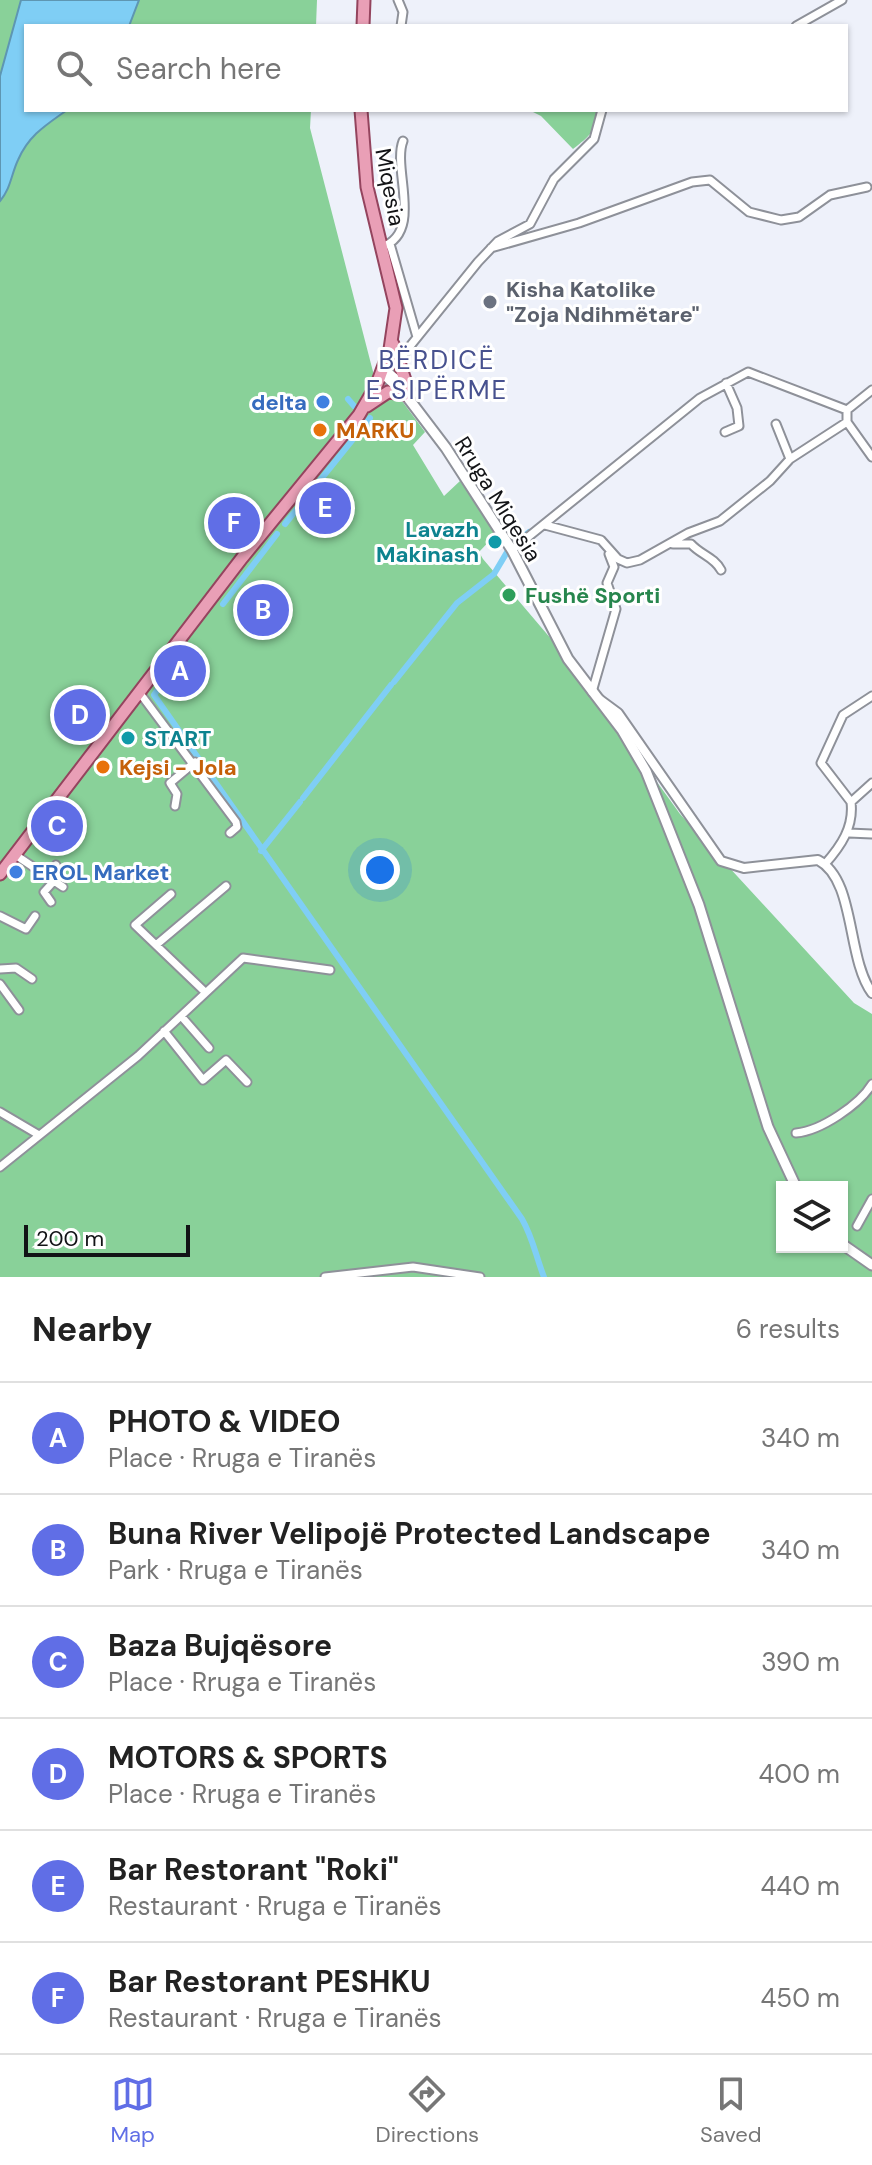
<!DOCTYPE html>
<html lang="en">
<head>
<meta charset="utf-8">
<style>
  :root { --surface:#fff; --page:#f2f2f2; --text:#222; --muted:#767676; --line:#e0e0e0; --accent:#606ee6 }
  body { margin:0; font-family:"DM Sans",sans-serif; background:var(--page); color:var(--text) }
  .controls { position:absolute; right:24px; bottom:24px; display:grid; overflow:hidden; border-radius:0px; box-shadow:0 2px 6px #0004 }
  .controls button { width:72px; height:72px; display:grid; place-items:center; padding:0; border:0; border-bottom:2px solid var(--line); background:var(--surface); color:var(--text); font:40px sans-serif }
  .scale { position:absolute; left:24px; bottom:20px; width:166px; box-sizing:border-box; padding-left:8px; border:4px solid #121316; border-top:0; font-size:22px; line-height:28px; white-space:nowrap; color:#121316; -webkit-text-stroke:6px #fff; paint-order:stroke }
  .you { position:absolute; left:380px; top:870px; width:28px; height:28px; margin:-20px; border:6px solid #fff; border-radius:50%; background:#1a73e8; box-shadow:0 0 0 12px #1a73e833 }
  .badge { display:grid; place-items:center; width:52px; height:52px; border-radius:50%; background:var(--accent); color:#fff; font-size:26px; font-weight:700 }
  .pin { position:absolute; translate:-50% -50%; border:4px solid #fff; box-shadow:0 2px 8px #0006 }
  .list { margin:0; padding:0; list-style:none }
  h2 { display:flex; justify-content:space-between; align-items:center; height:104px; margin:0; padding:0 32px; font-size:34px }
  h2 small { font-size:26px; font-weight:400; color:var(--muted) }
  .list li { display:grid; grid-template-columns:52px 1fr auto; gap:24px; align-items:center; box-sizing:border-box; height:112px; padding:0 32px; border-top:2px solid var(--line) }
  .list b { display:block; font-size:30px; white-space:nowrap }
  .list p { margin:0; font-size:26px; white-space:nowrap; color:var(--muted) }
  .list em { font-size:26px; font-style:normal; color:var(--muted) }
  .icon { flex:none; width:44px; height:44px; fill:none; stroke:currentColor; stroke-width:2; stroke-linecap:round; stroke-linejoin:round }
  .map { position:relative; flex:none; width:872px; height:1277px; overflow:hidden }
  .search { position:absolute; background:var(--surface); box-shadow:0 2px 6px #0004; left:24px; right:24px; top:24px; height:88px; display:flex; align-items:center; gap:20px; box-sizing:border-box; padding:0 28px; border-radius:0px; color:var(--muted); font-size:30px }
  .sheet { height:776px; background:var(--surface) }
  nav { display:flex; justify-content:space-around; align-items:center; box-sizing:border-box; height:112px; border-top:2px solid var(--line); background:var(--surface); font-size:22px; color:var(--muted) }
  nav a { display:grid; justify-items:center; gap:4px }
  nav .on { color:var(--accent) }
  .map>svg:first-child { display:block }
  .green { fill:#89d199; fill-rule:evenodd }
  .water { fill:#7fcef5; stroke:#5e96b2; stroke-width:2 }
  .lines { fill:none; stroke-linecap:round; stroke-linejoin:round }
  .canal { stroke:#7fcef5; stroke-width:6 }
  .minor-casing { stroke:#8e9199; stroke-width:11 }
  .tertiary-casing { stroke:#8e9199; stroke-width:12 }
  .secondary-casing { stroke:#8e9199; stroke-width:13 }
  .primary-casing { stroke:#94445e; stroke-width:15 }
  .minor { stroke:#fff; stroke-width:7 }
  .tertiary { stroke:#fff; stroke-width:8 }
  .secondary { stroke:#fff; stroke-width:9 }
  .primary { stroke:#e99fb6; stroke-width:11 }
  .worship-dot { fill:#6b7280; stroke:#fff; stroke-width:3 }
  .shop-dot { fill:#3f7fe0; stroke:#fff; stroke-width:3 }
  .food-dot { fill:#e8710a; stroke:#fff; stroke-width:3 }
  .culture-dot { fill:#0f9aa8; stroke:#fff; stroke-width:3 }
  .leisure-dot { fill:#2e9e5b; stroke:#fff; stroke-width:3 }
  .labels { text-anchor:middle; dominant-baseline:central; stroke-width:6; stroke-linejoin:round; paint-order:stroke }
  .street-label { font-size:22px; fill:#121316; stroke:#fff }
  .worship-label { font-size:22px; font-weight:bold; fill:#5b616d; stroke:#fff; text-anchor:start }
  .shop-label { font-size:22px; font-weight:bold; fill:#366cbe; stroke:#fff; text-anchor:end }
  .food-label { font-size:22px; font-weight:bold; fill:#c56008; stroke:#fff; text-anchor:start }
  .culture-label { font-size:22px; font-weight:bold; fill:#0d838f; stroke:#fff; text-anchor:end }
  .leisure-label { font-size:22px; font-weight:bold; fill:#27864d; stroke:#fff; text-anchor:start }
  .quarter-label { font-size:26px; letter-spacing:2px; fill:#47518f; stroke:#fff }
</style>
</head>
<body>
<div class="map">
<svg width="872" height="1277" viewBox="0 0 872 1277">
  <rect width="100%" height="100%" fill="#eef1fa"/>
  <!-- green -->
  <path class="green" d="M0 0H317L316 26H26V110H311L310 128 378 391 402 401 425 432 413 445 444 496 460 481 496 534 479 552 483 559 569 660 680 814 854 1003 872 1014V1277H0ZM782 1187H842V1247H782Z
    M529 110H598C596 131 590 136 573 149L541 116Z"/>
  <!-- water -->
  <path class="water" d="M21 0H139L129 26H26V110H67C46 125 29 135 18 160 11 175 11 188 0 201V76Z"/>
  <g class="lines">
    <!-- canal -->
    <path class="canal" d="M348 399 354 406
      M285 524 370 418
      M223 604 277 534
      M394 682 457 603 494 574 510 547 529 532
      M158 689 154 695 522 1219C533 1238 536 1257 544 1277
      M303 798 391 685
      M261 851 300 802"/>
    <!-- minor casing -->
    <g class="minor-casing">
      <path id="minor" d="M398 0 403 12 401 26
        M796 26 842 0
        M390 244 417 337
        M382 247C424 232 392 169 403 141
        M491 248 579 223 692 182 710 180 749 212 781 220 799 217 830 195 867 187
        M398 361 478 262 498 241 530 224 554 179 594 139 602 110
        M847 410 872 390
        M776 424 790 459
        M725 432 739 426 737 408 726 383
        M545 525 601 540 618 559 627 563 640 560 688 533 720 521 770 481 790 459 847 422
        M673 544H691C701 555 714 557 721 570
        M512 550 700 398 748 372 847 410V422L872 457
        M139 692 236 822 237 827 230 833
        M592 692 616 609 607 583 614 567 609 554
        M851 802 872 783
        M175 806 177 794 170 783 195 762
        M40 821 66 842
        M849 833 872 834
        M14 854 63 887
        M825 864C841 846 854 827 851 802L821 763 843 715 872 696
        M48 877 56 865
        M171 894 135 925 205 992
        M51 902 44 892 54 881
        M0 916 26 929 35 916
        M156 945 226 886
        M0 969 16 968 32 979
        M0 984 19 1010
        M181 1016 209 1048
        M164 1031 203 1080 226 1060 247 1082
        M0 1112 39 1135
        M796 1133C821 1131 860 1104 872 1084
        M0 1167 138 1056 243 958 330 970
        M857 1226 872 1199
        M325 1277 413 1267 480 1277"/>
    </g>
    <!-- tertiary casing -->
    <g class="tertiary-casing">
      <path id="tertiary" d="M599 699 618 713 721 861 744 868 818 860C856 880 846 957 872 993"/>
    </g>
    <!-- secondary casing -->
    <g class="secondary-casing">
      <path id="secondary" d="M383 369 406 387
        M382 373 405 394 446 448 512 550 568 659 622 730 646 771 699 905 768 1127 796 1187
        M842 1244 872 1265"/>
    </g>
    <!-- primary casing -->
    <g class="primary-casing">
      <path id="primary" d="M363 26 364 0
        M393 344 408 389
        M367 406 388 392 405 394
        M0 874 242 558 359 415 377 384 390 349 396 308 367 187 361 110"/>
    </g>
    <!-- minor -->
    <use href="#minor" class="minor"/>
    <!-- tertiary -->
    <use href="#tertiary" class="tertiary"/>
    <!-- secondary -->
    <use href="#secondary" class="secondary"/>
    <!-- primary -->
    <use href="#primary" class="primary"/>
  </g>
  <!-- markers -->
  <circle class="worship-dot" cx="490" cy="302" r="8"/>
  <g class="shop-dot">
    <circle cx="323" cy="402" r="8"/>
    <circle cx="16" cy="872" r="8"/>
  </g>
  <g class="food-dot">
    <circle cx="320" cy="430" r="8"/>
    <circle cx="103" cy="767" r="8"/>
  </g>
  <g class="culture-dot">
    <circle cx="495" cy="542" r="8"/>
    <circle cx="128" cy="738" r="8"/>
  </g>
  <circle class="leisure-dot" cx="509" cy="595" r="8"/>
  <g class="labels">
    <!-- street labels -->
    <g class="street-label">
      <text transform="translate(390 187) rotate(79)">Miqesia</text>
      <text transform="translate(498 499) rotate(58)">Rruga Miqesia</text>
    </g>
    <!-- worship labels -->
    <g class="worship-label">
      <text x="506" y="289">Kisha Katolike<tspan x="506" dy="25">"Zoja Ndihmëtare"</tspan></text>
    </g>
    <!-- shop labels -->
    <g class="shop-label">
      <text x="307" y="402">delta</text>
      <text x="32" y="872" text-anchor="start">EROL Market</text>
    </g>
    <!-- food labels -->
    <g class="food-label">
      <text x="336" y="430">MARKU</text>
      <text x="119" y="767">Kejsi - Jola</text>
    </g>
    <!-- culture labels -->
    <g class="culture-label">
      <text x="479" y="529">Lavazh<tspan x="479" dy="25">Makinash</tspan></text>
      <text x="144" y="738" text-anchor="start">START</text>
    </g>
    <!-- leisure labels -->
    <g class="leisure-label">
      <text x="525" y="595">Fushë Sporti</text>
    </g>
    <!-- quarter labels -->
    <g class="quarter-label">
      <text x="437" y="360">BËRDICË<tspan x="437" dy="30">E SIPËRME</tspan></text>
    </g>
  </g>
</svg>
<div class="controls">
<button><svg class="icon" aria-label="layers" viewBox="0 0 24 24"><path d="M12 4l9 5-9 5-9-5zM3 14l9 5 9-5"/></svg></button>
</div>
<div class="scale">200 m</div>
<div class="you"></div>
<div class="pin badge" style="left:180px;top:671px">A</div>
<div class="pin badge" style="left:263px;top:610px">B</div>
<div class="pin badge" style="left:57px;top:826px">C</div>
<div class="pin badge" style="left:80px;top:715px">D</div>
<div class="pin badge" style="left:325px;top:508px">E</div>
<div class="pin badge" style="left:234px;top:523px">F</div>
<div class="search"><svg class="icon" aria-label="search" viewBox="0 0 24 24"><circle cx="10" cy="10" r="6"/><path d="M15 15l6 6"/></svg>Search here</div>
</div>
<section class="sheet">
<h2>Nearby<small>6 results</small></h2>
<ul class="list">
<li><span class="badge">A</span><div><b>PHOTO &amp; VIDEO</b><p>Place · Rruga e Tiranës</p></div><em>340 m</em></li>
<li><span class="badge">B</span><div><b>Buna River Velipojë Protected Landscape</b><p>Park · Rruga e Tiranës</p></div><em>340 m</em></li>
<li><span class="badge">C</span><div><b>Baza Bujqësore</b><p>Place · Rruga e Tiranës</p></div><em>390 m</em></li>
<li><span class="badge">D</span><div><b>MOTORS &amp; SPORTS</b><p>Place · Rruga e Tiranës</p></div><em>400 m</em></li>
<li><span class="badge">E</span><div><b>Bar Restorant &quot;Roki&quot;</b><p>Restaurant · Rruga e Tiranës</p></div><em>440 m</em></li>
<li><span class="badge">F</span><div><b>Bar Restorant PESHKU</b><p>Restaurant · Rruga e Tiranës</p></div><em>450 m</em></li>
</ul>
</section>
<nav>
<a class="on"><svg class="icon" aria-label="map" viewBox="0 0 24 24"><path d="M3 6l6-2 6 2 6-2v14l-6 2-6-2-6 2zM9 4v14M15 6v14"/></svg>Map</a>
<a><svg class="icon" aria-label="directions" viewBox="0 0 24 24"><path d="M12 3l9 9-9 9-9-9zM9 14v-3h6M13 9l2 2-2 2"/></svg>Directions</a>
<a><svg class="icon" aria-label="saved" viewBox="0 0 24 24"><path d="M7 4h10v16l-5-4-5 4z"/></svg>Saved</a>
</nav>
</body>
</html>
